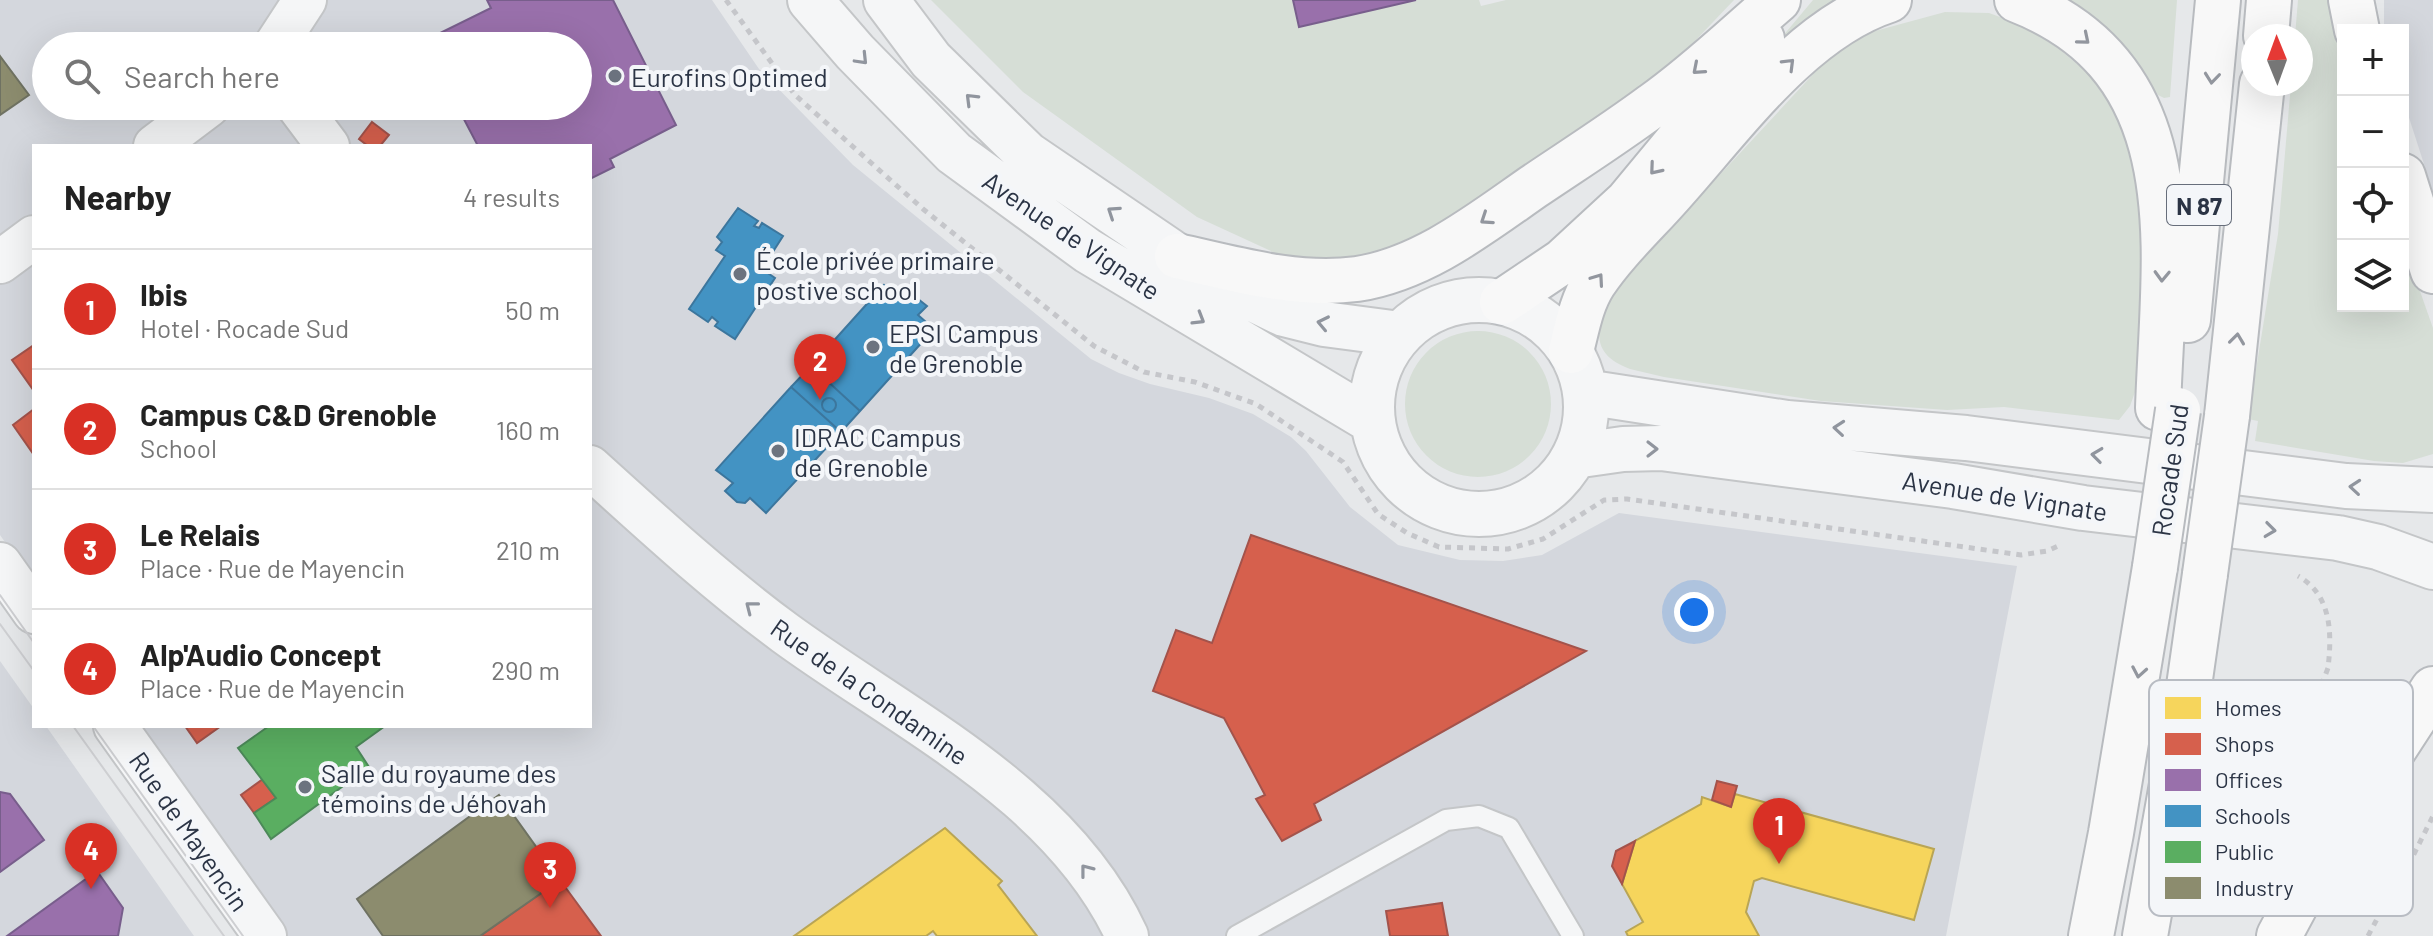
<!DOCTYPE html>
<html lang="en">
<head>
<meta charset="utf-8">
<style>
  :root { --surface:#fff; --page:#f6f6f6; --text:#222; --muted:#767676; --line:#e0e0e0; --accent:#d93025 }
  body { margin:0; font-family:Barlow,sans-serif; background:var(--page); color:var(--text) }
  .controls { position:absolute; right:24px; top:24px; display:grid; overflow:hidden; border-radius:0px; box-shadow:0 8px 32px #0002 }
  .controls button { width:72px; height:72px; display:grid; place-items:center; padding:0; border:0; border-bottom:2px solid var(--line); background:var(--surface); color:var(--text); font:40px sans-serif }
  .compass { position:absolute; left:2241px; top:24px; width:72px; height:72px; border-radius:50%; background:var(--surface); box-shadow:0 8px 32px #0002; rotate:359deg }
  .you { position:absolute; left:1694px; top:612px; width:28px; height:28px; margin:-20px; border:6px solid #fff; border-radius:50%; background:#1a73e8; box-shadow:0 0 0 12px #1a73e833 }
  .badge { display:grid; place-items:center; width:52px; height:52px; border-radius:50%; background:var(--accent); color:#fff; font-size:26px; font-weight:700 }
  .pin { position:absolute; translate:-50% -66px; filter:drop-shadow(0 2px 4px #0008) }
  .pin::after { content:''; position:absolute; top:42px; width:28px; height:24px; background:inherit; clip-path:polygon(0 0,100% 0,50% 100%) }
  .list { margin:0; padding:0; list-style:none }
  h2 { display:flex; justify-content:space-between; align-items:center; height:104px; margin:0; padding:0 32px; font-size:34px }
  h2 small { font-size:26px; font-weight:400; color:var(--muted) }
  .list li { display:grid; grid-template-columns:52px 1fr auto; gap:24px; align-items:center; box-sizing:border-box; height:120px; padding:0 32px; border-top:2px solid var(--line) }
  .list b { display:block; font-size:30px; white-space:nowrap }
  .list p { margin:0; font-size:26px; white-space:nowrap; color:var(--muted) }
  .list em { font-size:26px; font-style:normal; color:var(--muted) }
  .icon { flex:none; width:44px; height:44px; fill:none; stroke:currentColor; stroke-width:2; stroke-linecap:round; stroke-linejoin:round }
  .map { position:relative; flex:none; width:2433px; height:936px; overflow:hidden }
  .search { position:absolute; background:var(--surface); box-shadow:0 8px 32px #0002; left:32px; top:32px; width:560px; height:88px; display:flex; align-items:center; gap:20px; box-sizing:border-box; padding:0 28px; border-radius:44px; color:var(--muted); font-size:30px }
  .panel { position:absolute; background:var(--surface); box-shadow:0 8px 32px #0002; left:32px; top:144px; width:560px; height:584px; border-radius:0px }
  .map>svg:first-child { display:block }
  .built { fill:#d4d7dd; fill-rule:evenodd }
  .green { fill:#d6ded6 }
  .homes { fill:#f6d55c; stroke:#b9a555; stroke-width:2 }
  .shops { fill:#d6604d; stroke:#a3534b; stroke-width:2 }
  .offices { fill:#9970ab; stroke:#785e8c; stroke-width:2 }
  .schools { fill:#4393c3; stroke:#3c769d; stroke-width:2 }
  .public { fill:#5aae61; stroke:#4c8959; stroke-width:2 }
  .industry { fill:#8c8c6e; stroke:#6f7262; stroke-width:2 }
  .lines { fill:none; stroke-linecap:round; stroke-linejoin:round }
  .service-casing { stroke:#c4c6c8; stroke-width:24 }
  .minor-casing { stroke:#c4c6c8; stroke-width:46 }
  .tertiary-casing { stroke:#c4c6c8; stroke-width:48 }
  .trunk-casing { stroke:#b8bbbf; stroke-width:48 }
  .path { stroke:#c5c6ca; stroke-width:5; stroke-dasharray:6 6; stroke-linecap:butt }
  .service { stroke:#f5f6f7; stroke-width:20 }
  .minor { stroke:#f5f6f7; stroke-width:42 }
  .tertiary { stroke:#f5f6f7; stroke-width:44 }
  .trunk { stroke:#f8f8f8; stroke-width:44 }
  .tram { stroke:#cecfd2; stroke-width:2 }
  .trunk-bridge-casing { stroke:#b8bbbf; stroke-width:48; stroke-linecap:butt }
  .trunk-bridge { stroke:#f8f8f8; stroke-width:44 }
  .oneway { stroke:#92969e }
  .oneway2 { stroke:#90959e }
  .poi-dot { fill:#6c737f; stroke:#f4f6f9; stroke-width:3 }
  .labels { text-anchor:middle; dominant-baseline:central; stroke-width:8; stroke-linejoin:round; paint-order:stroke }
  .shield { fill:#f4f6f9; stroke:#676e7b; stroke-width:2 }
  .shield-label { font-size:24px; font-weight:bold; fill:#2b3445 }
  .poi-label { font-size:26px; fill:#2b3445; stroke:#f4f6f9; text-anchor:start }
  .street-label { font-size:26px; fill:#2b3445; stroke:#f4f6f9 }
  .key { fill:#f4f6f9; stroke:#b8bcc3; stroke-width:2 }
  .key-label { font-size:22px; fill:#2b3445 }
</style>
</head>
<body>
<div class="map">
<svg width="2433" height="936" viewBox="0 0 2433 936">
  <rect width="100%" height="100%" fill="#e6e8ea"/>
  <!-- built -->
  <path class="built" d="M0 0H712L759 69 853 165 1091 359 1119 373 1150 384 1209 398 1253 414 1291 437 1306 451 1350 507 1398 545 1460 560 1503 561 1542 555 1619 513 2017 566 1946 936H286L136 726H590V146H34V583L0 535ZM46 46H578V106H46Z
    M2384 0H2433V192L2403 99V30H2384Z
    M0 661 34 709V726H46L194 936H0Z"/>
  <!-- green -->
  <path class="green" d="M931 0H1293L1299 27 1416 0H1479L1481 6 1506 0H1734L1673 64 1465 212 1391 250 1322 263 1288 259 1197 217 1023 92Z
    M1813 0H1843L1766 56Z
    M2065 0H2177L2170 97 2164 98 2158 95C2131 55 2107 26 2065 0Z
    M2298 0H2333L2343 34V306H2403V243L2433 328V454L2403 463 2374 461 2255 441 2258 421 2248 419 2278 234 2291 84H2301V36H2295Z
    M1945 12 1989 13 2022 25 2058 48 2090 75 2119 114 2147 222 2140 378 2130 406 2119 420 2004 407 1947 410 1821 401 1664 377 1630 369C1587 353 1597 326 1612 291L1817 70 1853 37Z
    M1405 404a73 73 0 1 1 146 0a73 73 0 1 1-146 0Z"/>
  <!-- homes -->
  <path class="homes" d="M1735 794 1934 849 1914 920 1762 878 1754 881 1746 912 1759 936H1628L1626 932 1643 922 1622 884 1635 841 1701 804 1702 797 1731 807Z
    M945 828 1002 881 998 885 1037 936H937L933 931 926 936H794Z"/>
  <!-- shops -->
  <path class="shops" d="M372 122 389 135 380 146H368L359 139Z
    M34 345V391L12 360Z
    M34 409V455L13 425Z
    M1251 535 1586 651 1314 804 1321 820 1282 841 1256 799 1265 795 1224 718 1153 691 1176 630 1212 643Z
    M185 726H221L197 743Z
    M263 779 276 798 254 813 241 795Z
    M1717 781 1737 786 1731 807 1712 800Z
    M1635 841 1622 884 1612 866 1616 851Z
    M560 880 601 936H480Z
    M1442 903 1448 936H1390L1386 911Z"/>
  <!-- offices -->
  <path class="offices" d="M487 0H613L676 125 610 159 614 167 590 179V146H478L457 106H578V46H427L424 41 491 8Z
    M1293 0H1416L1299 27Z
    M0 792 10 794 44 840 0 872Z
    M97 871 123 908 118 936H7Z"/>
  <!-- schools -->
  <path class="schools" d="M738 208 758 221 754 226 759 228 762 223 783 236 762 269 775 278 735 339 715 326 718 322 712 317 708 322 689 309 725 256 716 250 722 242 717 237Z
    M884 285 901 299 906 295H913L927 306 918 315 934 329 860 411 811 366Z
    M811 366 860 411 841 432 791 387Z
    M791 387 841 432 766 513 750 498 745 503 737 502 725 491 733 483 716 470Z
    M822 405a7 7 0 1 1 14 0a7 7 0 1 1-14 0Z"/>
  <!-- public -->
  <path class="public" d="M269 726H385L356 747 369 767 271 839 254 813 276 798 238 748Z"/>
  <!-- industry -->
  <path class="industry" d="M0 56 29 95 0 115Z
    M499 795 560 880 480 936H383L357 899Z"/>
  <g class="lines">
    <!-- service casing -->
    <g class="service-casing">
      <path id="service" d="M1237 936 1446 820 1479 816 1509 828 1573 936"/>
    </g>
    <!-- minor casing -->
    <g class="minor-casing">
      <path id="minor" d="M275 46 305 0
        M298 106 328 146
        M155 146 208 106
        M0 262 34 237
        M590 467C653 524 716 582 785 633 904 720 1063 795 1127 936
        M0 564 34 612
        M115 726 265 936"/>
    </g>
    <!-- tertiary casing -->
    <g class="tertiary-casing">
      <path id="tertiary" d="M810 0 855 52 954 153 1088 251 1372 421
        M886 0 931 60 1027 154 1177 256 1220 283 1284 314 1324 324 1400 334
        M1372 407a107 107 0 1 1 214 0a107 107 0 1 1-214 0Z
        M1585 392 1787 423 1966 438 2346 486 2433 490
        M1574 456 1623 449 1661 448 1953 486 2083 508 2338 538 2378 547 2433 567"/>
    </g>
    <!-- trunk casing -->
    <g class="trunk-casing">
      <path id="trunk" d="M2017 0C2197 70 2163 252 2158 408
        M2351 0 2357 30
        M2266 36 2269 0
        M2403 176 2433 271
        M1177 256C1236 269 1296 287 1357 279 1423 269 1480 224 1533 187 1573 160 1614 134 1653 105 1697 74 1737 35 1778 0
        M1502 302 1563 261 1627 202 1762 39
        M2188 320 2218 0
        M1571 351C1577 328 1581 303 1594 283 1616 250 1648 221 1674 191 1734 124 1802 28 1889 0
        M2227 416 2262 84
        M2317 868 2433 689
        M2091 936 2111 833 2155 567
        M2145 936 2187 700 2205 574
        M2279 936 2302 893"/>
    </g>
    <!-- path -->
    <path class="path" d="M726 0 795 95 923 209 1094 346 1144 372 1195 382 1256 404 1343 462 1378 514 1407 533 1439 547 1508 549 1543 539 1604 500 1627 499 2021 555 2047 551 2058 546
      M2280 854 2271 836 2273 814 2328 668C2332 634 2332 595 2298 576
      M2345 901 2365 905 2386 901 2402 878 2433 816
      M2368 936 2386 902"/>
    <!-- service -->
    <use href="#service" class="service"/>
    <!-- minor -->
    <use href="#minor" class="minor"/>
    <!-- tertiary -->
    <use href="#tertiary" class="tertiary"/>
    <!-- trunk -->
    <use href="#trunk" class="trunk"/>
    <!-- tram -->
    <path class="tram" d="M0 595 34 643
      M0 624 34 671
      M73 726 224 936
      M93 726 243 936"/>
    <!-- trunk-bridge casing -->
    <g class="trunk-bridge-casing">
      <path id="trunk-bridge" d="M2155 567 2178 410
        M2205 574 2227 416
        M2302 893 2317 868"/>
    </g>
    <!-- trunk-bridge -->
    <use href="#trunk-bridge" class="trunk-bridge"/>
  </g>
  <!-- one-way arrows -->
  <defs><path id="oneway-chevron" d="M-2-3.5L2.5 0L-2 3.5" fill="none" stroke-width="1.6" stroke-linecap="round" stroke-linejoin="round" transform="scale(2)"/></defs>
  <g class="oneway">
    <use href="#oneway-chevron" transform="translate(2084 39) rotate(40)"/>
    <use href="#oneway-chevron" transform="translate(1789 64) rotate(-45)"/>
    <use href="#oneway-chevron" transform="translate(1698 69) rotate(139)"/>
    <use href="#oneway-chevron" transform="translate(2212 78) rotate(96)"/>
    <use href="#oneway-chevron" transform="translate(1655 169) rotate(130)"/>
    <use href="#oneway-chevron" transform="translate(1486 219) rotate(146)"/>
    <use href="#oneway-chevron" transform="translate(2162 276) rotate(92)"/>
    <use href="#oneway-chevron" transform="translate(1598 279) rotate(-55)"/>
    <use href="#oneway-chevron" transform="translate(2237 339) rotate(-83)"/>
    <use href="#oneway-chevron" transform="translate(2139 672) rotate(100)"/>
  </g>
  <g class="oneway2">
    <use href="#oneway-chevron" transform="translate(862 59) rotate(46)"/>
    <use href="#oneway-chevron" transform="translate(971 99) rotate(-135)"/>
    <use href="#oneway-chevron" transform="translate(1113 212) rotate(-146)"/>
    <use href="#oneway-chevron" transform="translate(1199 319) rotate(31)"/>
    <use href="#oneway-chevron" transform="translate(1323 323) rotate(-168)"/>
    <use href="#oneway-chevron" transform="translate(1839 428) rotate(-175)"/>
    <use href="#oneway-chevron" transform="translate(1652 449)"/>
    <use href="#oneway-chevron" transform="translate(2097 455) rotate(-173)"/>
    <use href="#oneway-chevron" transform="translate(2355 487) rotate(-175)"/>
    <use href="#oneway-chevron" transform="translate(2270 530) rotate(7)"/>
    <use href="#oneway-chevron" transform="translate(751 607) rotate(-142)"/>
    <use href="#oneway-chevron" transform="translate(1086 870) rotate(-128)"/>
  </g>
  <!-- markers -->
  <g class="poi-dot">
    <circle cx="615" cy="76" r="8"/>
    <circle cx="740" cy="274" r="8"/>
    <circle cx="873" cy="347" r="8"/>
    <circle cx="778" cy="451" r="8"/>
    <circle cx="305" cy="787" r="8"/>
  </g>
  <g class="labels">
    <!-- shield labels -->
    <rect class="shield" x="2167" y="185" width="64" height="40" rx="6"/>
    <g class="shield-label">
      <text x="2199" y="205">N 87</text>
    </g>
    <!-- poi labels -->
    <g class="poi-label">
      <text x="631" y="76">Eurofins Optimed</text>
      <text x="756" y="259">École privée primaire<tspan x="756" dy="30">postive school</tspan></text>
      <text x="889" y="332">EPSI Campus<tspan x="889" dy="30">de Grenoble</tspan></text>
      <text x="794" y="436">IDRAC Campus<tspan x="794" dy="30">de Grenoble</tspan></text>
      <text x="321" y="772">Salle du royaume des<tspan x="321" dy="30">témoins de Jéhovah</tspan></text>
    </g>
    <!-- street labels -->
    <g class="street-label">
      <text transform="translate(1072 235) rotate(34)">Avenue de Vignate</text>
      <text transform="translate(2169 470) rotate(-82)">Rocade Sud</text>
      <text transform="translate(2005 495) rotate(9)">Avenue de Vignate</text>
      <text transform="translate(870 691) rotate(35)">Rue de la Condamine</text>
      <text transform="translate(190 831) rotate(55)">Rue de Mayencin</text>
    </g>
  </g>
  <!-- legend -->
  <rect x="2149" y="680" width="264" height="236" rx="12" class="key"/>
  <rect x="2165" y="697" width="36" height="22" fill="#f6d55c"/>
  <rect x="2165" y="733" width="36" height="22" fill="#d6604d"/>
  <rect x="2165" y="769" width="36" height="22" fill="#9970ab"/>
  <rect x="2165" y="805" width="36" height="22" fill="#4393c3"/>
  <rect x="2165" y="841" width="36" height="22" fill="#5aae61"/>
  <rect x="2165" y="877" width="36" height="22" fill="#8c8c6e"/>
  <g class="key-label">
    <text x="2215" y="716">Homes</text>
    <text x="2215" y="752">Shops</text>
    <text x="2215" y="788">Offices</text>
    <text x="2215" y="824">Schools</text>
    <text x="2215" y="860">Public</text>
    <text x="2215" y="896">Industry</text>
  </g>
</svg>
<div class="controls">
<button>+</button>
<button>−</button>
<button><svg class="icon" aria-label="locate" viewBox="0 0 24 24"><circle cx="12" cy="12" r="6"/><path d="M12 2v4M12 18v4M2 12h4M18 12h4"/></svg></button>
<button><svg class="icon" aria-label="layers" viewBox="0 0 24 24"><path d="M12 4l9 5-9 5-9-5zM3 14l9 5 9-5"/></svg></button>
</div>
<svg class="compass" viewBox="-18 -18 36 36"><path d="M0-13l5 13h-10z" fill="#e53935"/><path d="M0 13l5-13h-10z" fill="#767676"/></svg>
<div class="you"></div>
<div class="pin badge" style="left:1779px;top:864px">1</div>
<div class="pin badge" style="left:820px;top:400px">2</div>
<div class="pin badge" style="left:550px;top:908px">3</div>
<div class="pin badge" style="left:91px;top:889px">4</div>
<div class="search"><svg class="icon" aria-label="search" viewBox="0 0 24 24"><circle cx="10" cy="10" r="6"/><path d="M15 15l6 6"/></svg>Search here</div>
<section class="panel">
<h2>Nearby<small>4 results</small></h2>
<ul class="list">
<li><span class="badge">1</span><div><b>Ibis</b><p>Hotel · Rocade Sud</p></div><em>50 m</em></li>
<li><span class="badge">2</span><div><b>Campus C&amp;D Grenoble</b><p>School</p></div><em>160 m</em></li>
<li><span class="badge">3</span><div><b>Le Relais</b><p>Place · Rue de Mayencin</p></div><em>210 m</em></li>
<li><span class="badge">4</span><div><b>Alp'Audio Concept</b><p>Place · Rue de Mayencin</p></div><em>290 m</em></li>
</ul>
</section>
</div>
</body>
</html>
